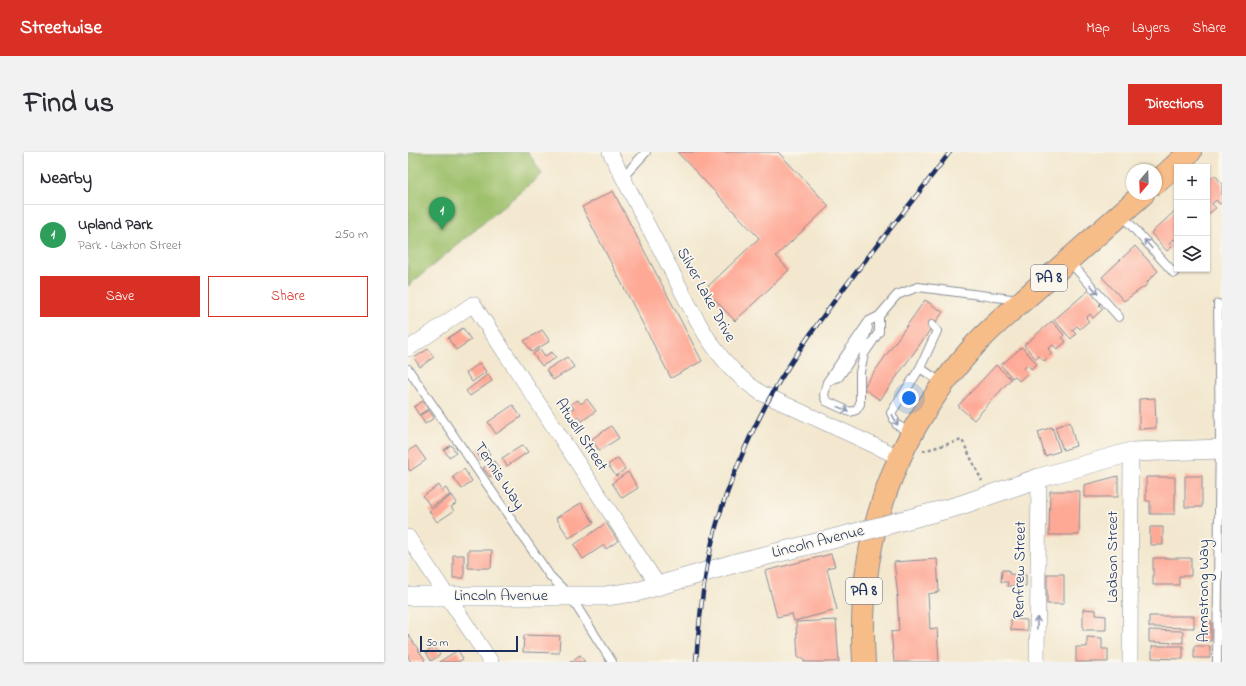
<!DOCTYPE html>
<html lang="en">
<head>
<meta charset="utf-8">
<style>
  :root { --surface:#fff; --page:#f2f2f3; --text:#2b2b33; --muted:#7c7c81; --line:#e1e1e2; --accent:#d93025 }
  body { margin:0; font-family:"Indie Flower",sans-serif; background:var(--page); color:var(--text) }
  .controls { position:absolute; right:12px; top:12px; display:grid; overflow:hidden; border-radius:0px; box-shadow:0 1px 3px #0004 }
  .controls button { width:36px; height:36px; display:grid; place-items:center; padding:0; border:0; border-bottom:1px solid var(--line); background:var(--surface); color:var(--text); font:20px sans-serif }
  .compass { position:absolute; left:718px; top:12px; width:36px; height:36px; border-radius:50%; background:var(--surface); box-shadow:0 1px 3px #0004; rotate:199deg }
  .scale { position:absolute; left:12px; bottom:10px; width:98px; box-sizing:border-box; padding-left:4px; border:2px solid #1b2f5e; border-top:0; font-size:11px; line-height:14px; white-space:nowrap; color:#1b2f5e; -webkit-text-stroke:3px #fbf7ec; paint-order:stroke }
  .you { position:absolute; left:501px; top:246px; width:14px; height:14px; margin:-10px; border:3px solid #fff; border-radius:50%; background:#1a73e8; box-shadow:0 0 0 6px #1a73e833 }
  .badge { display:grid; place-items:center; width:26px; height:26px; border-radius:50%; background:var(--accent); color:#fff; font-size:13px; font-weight:700 }
  .pin { position:absolute; translate:-50% -33px; filter:drop-shadow(0 1px 2px #0008) }
  .pin::after { content:''; position:absolute; top:21px; width:14px; height:12px; background:inherit; clip-path:polygon(0 0,100% 0,50% 100%) }
  .list { margin:0; padding:0; list-style:none }
  h2 { display:flex; justify-content:space-between; align-items:center; height:52px; margin:0; padding:0 16px; font-size:17px }
  h2 small { font-size:13px; font-weight:400; color:var(--muted) }
  .list li { display:grid; grid-template-columns:26px 1fr auto; gap:12px; align-items:center; box-sizing:border-box; height:60px; padding:0 16px; border-top:1px solid var(--line) }
  .list b { display:block; font-size:15px; white-space:nowrap }
  .list p { margin:0; font-size:13px; white-space:nowrap; color:var(--muted) }
  .list em { font-size:13px; font-style:normal; color:var(--muted) }
  .actions { display:flex; gap:8px; padding:12px 16px }
  .actions a { flex:1; padding:9px 0; border:1px solid var(--accent); border-radius:0px; text-align:center; font-size:14px; color:var(--accent) }
  .actions .main { background:var(--accent); color:#fff }
  .icon { flex:none; width:22px; height:22px; fill:none; stroke:currentColor; stroke-width:2; stroke-linecap:round; stroke-linejoin:round }
  .map { position:relative; flex:none; width:814px; height:510px; overflow:hidden; border-radius:0px }
  header { display:flex; align-items:center; gap:24px; box-sizing:border-box; height:56px; padding:0 20px; background:var(--accent); color:#fff }
  header strong { font-size:19px }
  nav { display:flex; gap:22px; margin-inline-start:auto; font-size:14px }
  .intro { display:flex; align-items:center; justify-content:space-between; box-sizing:border-box; height:96px; padding:0 24px }
  h1 { margin:0; font-size:28px }
  .button { padding:10px 18px; border-radius:0px; background:var(--accent); color:#fff; font-size:14px; font-weight:700 }
  main { display:flex; gap:24px; padding:0 24px }
  aside { flex:1; background:var(--surface); border-radius:0px; box-shadow:0 1px 3px #0004 }
  .map>svg:first-child { display:block }
  .green { fill:#9dc06a; stroke:#5c7864 }
  .building { fill:#fea996 }
  .lines { fill:none; stroke-linecap:round; stroke-linejoin:round }
  .service-casing { stroke:#878c96; stroke-width:10 }
  .minor-casing { stroke:#878c96; stroke-width:16 }
  .tertiary-casing { stroke:#878c96; stroke-width:20 }
  .trunk-casing { stroke:#878c96; stroke-width:24 }
  .path { stroke:#878c96; stroke-width:2.5; stroke-dasharray:3 3; stroke-linecap:butt }
  .service { stroke:#fff; stroke-width:8 }
  .minor { stroke:#fff; stroke-width:15 }
  .tertiary { stroke:#fff; stroke-width:19 }
  .trunk { stroke:#f7bd88; stroke-width:22 }
  .rail-casing { stroke:#1b2f5e; stroke-width:4.5 }
  .rail { stroke:#fbf7ec; stroke-width:3; stroke-dasharray:9; stroke-linecap:butt }
  .tertiary-bridge-casing { stroke:#878c96; stroke-width:20; stroke-linecap:butt }
  .tertiary-bridge { stroke:#fff; stroke-width:19 }
  .oneway { stroke:#8d97ae }
  .labels { text-anchor:middle; dominant-baseline:central; stroke-width:3.5; stroke-linejoin:round; paint-order:stroke }
  .shield { fill:#fbf7ec; stroke:#5e6b89; stroke-width:1 }
  .shield-label { font-size:15px; font-weight:bold; fill:#1b2f5e }
  .street-label { font-size:16px; fill:#1b2f5e; stroke:#fbf7ec }
</style>
</head>
<body>
<header>
<strong>Streetwise</strong>
<nav><a>Map</a><a>Layers</a><a>Share</a></nav>
</header>
<div class="intro"><h1>Find us</h1><a class="button">Directions</a></div>
<main>
<aside>
<h2>Nearby<small></small></h2>
<ul class="list">
<li><span class="badge" style="background:#2e9e5b">1</span><div><b>Upland Park</b><p>Park · Laxton Street</p></div><em>250 m</em></li>
</ul>
<div class="actions"><a class="main">Save</a><a>Share</a></div>
</aside>
<div class="map">
<svg width="814" height="510" viewBox="0 0 814 510">
  <rect width="100%" height="100%" fill="#fbf7ec"/>
  <filter id="ink" filterUnits="userSpaceOnUse"><feTurbulence type="fractalNoise" baseFrequency=".025" numOctaves="2"/><feDisplacementMap in="SourceGraphic" scale="8" xChannelSelector="R" yChannelSelector="G"/><feConvolveMatrix kernelMatrix="1 2 1 2 8 2 1 2 1" color-interpolation-filters="sRGB"/></filter>
  <filter id="wash" filterUnits="userSpaceOnUse"><feTurbulence type="fractalNoise" baseFrequency=".012" numOctaves="4" result="noise"/><feDisplacementMap in="SourceGraphic" scale="16" xChannelSelector="R" yChannelSelector="G"/><feGaussianBlur stdDeviation="0.9" result="paint"/><feColorMatrix in="noise" values="0 0 0 0 0 0 0 0 0 0 0 0 0 0 0 0 0 1.4 0 .05"/><feComposite in="paint" operator="in"/></filter>
  <g filter="url(#wash)">
    <rect width="100%" height="100%" fill="#f3e8cf"/>
    <!-- green -->
    <path class="green" d="M0 0H120L134 22 0 134Z"/>
    <g id="blocks">
      <!-- building -->
      <path class="building" d="M269 0H370L421 54 368 104 381 118 327 169 297 137 351 86Z
        M807 23 814 32V51L812 52 808 48 804 52 808 56 799 63V30Z
        M205 39 294 209 263 226 174 55Z
        M769 57V91L766 87 761 91 764 95 759 99 743 81Z
        M727 94 750 119 739 130 740 132 716 149 694 125Z
        M681 138 693 151 691 153 695 157 685 166 682 162 678 166 681 169 672 177 669 174 664 178 668 182 663 187 646 168Z
        M517 148 535 160 472 248 455 236Z
        M644 169 656 183 654 185 658 190 649 197 645 193 640 197 644 201 636 209 631 204 628 207 616 193Z
        M55 176 63 188 48 198 40 186Z
        M134 178 142 189 124 200 116 189Z
        M614 195 629 212 623 217 620 213 616 216 620 221 611 229 607 224 604 226 593 213Z
        M20 197 26 205 12 215 6 206Z
        M132 197 137 204 144 200 148 206 134 214 125 202Z
        M159 205 166 215 145 228 138 218Z
        M72 211 78 220 64 230 58 221Z
        M588 213 603 227 566 268 550 254Z
        M80 222 84 229 62 244 58 239Z
        M747 246 748 276 731 277V247Z
        M179 247 188 259 174 269 170 264 166 267 161 260 166 256 163 252 170 248 173 252Z
        M15 249 20 257 11 263 6 255Z
        M105 253 113 265 88 282 80 270Z
        M21 258 26 266 17 272 12 263Z
        M662 270 668 294 655 298 647 275Z
        M203 274 211 286 191 299 184 287Z
        M644 275 652 299 637 304 630 280Z
        M43 293 48 301 41 305 36 298Z
        M76 293 82 302 73 308 68 299Z
        M115 293 120 300 99 314 94 306Z
        M8 294 18 308 2 319 0 316V299Z
        M210 306 217 317 208 324 200 313Z
        M86 309 92 317 82 325 75 316Z
        M56 317 64 329 54 337 45 325Z
        M220 320 230 336 214 346 204 331Z
        M710 324V345H676V333Z
        M777 324H794V355H777Z
        M738 325H767V362H742V349H738Z
        M31 333 34 339 38 336 42 343 23 355 15 344Z
        M642 339H672L671 383H641Z
        M44 343 49 351 43 355 46 359 29 370 21 359Z
        M173 351 186 371 161 386 148 366Z
        M198 371 210 389 198 397 196 393 175 407 166 393Z
        M742 375H755V393H742Z
        M60 398H84L83 416H60Z
        M423 402 427 414 419 416 429 458 386 469 384 462 369 465 357 419Z
        M45 403H56V426H45Z
        M745 406H783V424H771V433H745Z
        M529 407 531 440 520 442 522 477 529 476 531 510H486L483 480 491 479 489 443 490 445 486 410Z
        M594 418H601V422L618 423V434H599L600 430H593Z
        M639 422H656V452H639Z
        M675 457 688 458V463L698 464V478H675Z
        M741 464H786V476L741 475Z
        M603 467 619 468V479L603 478Z
        M428 468 431 510H396V506H390L388 470Z
        M794 469H803V489H791V480H794Z
        M741 478 775 479V491L741 490Z
        M0 482 17 508 14 510H3L0 505Z
        M116 483 152 484 151 501 115 500Z
        M679 485 694 486V497H700V510H668V495H679Z
        M26 494 32 503 23 509 18 500Z
        M744 494H775V507L744 506Z
        M786 494H802V506H786Z
        M50 498 55 507 50 510H31Z
        M172 503 177 510H162Z"/>
    </g>
  </g>
  <g filter="url(#ink)">
    <use href="#blocks" fill-opacity="0" stroke="#878c96" stroke-width="1"/>
    <g class="lines">
      <!-- service casing -->
      <g class="service-casing">
        <path id="service" d="M215 25 238 0
          M713 62 766 121
          M661 109 711 165
          M471 164V180L456 202 452 220V252L448 258 442 260 418 249 416 243 419 230 461 169 471 164 489 143 510 135 611 148
          M512 216 534 231
          M0 217 142 424 162 444 204 510
          M420 229 431 225 456 188 460 176
          M503 281 489 273 483 261 512 216 529 179 524 173
          M809 510 812 285 810 152"/>
      </g>
      <!-- minor casing -->
      <g class="minor-casing">
        <path id="minor" d="M202 0C221 38 241 76 261 114 286 162 305 210 353 241L491 305
          M0 197 65 152 250 433
          M0 385 83 510
          M629 510 631 326
          M722 510 723 300"/>
      </g>
      <!-- tertiary casing -->
      <g class="tertiary-casing">
        <path id="tertiary" d="M550 354 631 326 723 300 814 297
          M0 444H198L232 439 328 411"/>
      </g>
      <!-- trunk casing -->
      <g class="trunk-casing">
        <path id="trunk" d="M748 31 782 0
          M456 510C448 389 485 284 566 194 585 173 608 155 629 136 664 105 700 73 735 42"/>
      </g>
      <!-- path -->
      <path class="path" d="M515 299 554 288 574 329"/>
      <!-- service -->
      <use href="#service" class="service"/>
      <!-- minor -->
      <use href="#minor" class="minor"/>
      <!-- tertiary -->
      <use href="#tertiary" class="tertiary"/>
      <!-- trunk -->
      <use href="#trunk" class="trunk"/>
      <!-- rail casing -->
      <g class="rail-casing">
        <path id="rail" d="M288 510C292 459 297 407 313 358 328 314 348 268 372 228 422 147 485 76 542 0"/>
      </g>
      <!-- rail -->
      <use href="#rail" class="rail"/>
      <!-- tertiary-bridge casing -->
      <g class="tertiary-bridge-casing">
        <path id="tertiary-bridge" d="M328 411 436 384 550 354"/>
      </g>
      <!-- tertiary-bridge -->
      <use href="#tertiary-bridge" class="tertiary-bridge"/>
    </g>
    <!-- one-way arrows -->
    <defs><path id="oneway-shaft" d="M-6 0H5M1.5-3L5.5 0L1.5 3" fill="none" stroke-width="1.6" stroke-linecap="round" stroke-linejoin="round"/></defs>
    <g class="oneway">
      <use href="#oneway-shaft" transform="translate(740 92) rotate(-131)"/>
      <use href="#oneway-shaft" transform="translate(686 137) rotate(49)"/>
      <use href="#oneway-shaft" transform="translate(435 257) rotate(25)"/>
      <use href="#oneway-shaft" transform="translate(487 268) rotate(62)"/>
      <use href="#oneway-shaft" transform="translate(629 471) rotate(-89)"/>
    </g>
  </g>
  <g class="labels">
    <!-- shield labels -->
    <g class="shield">
      <rect x="623" y="113" width="36" height="26" rx="3"/>
      <rect x="438" y="426" width="36" height="26" rx="3"/>
    </g>
    <g class="shield-label">
      <text x="641" y="126">PA 8</text>
      <text x="456" y="439">PA 8</text>
    </g>
    <!-- street labels -->
    <g class="street-label">
      <text transform="translate(298 143) rotate(61)">Silver Lake Drive</text>
      <text transform="translate(173 283) rotate(57)">Atwell Street</text>
      <text transform="translate(91 324) rotate(56)">Tennis Way</text>
      <text transform="translate(410 390) rotate(-14)">Lincoln Avenue</text>
      <text transform="translate(705 405) rotate(-90)">Ladson Street</text>
      <text transform="translate(612 418) rotate(-89)">Renfrew Street</text>
      <text transform="translate(796 439) rotate(-90)">Armstrong Way</text>
      <text x="93" y="444">Lincoln Avenue</text>
    </g>
  </g>
</svg>
<div class="controls">
<button>+</button>
<button>−</button>
<button><svg class="icon" aria-label="layers" viewBox="0 0 24 24"><path d="M12 4l9 5-9 5-9-5zM3 14l9 5 9-5"/></svg></button>
</div>
<svg class="compass" viewBox="-18 -18 36 36"><path d="M0-13l5 13h-10z" fill="#e53935"/><path d="M0 13l5-13h-10z" fill="#7c7c81"/></svg>
<div class="scale">50 m</div>
<div class="you"></div>
<div class="pin badge" style="left:34px;top:78px;background:#2e9e5b">1</div>
</div>
</main>
</body>
</html>
